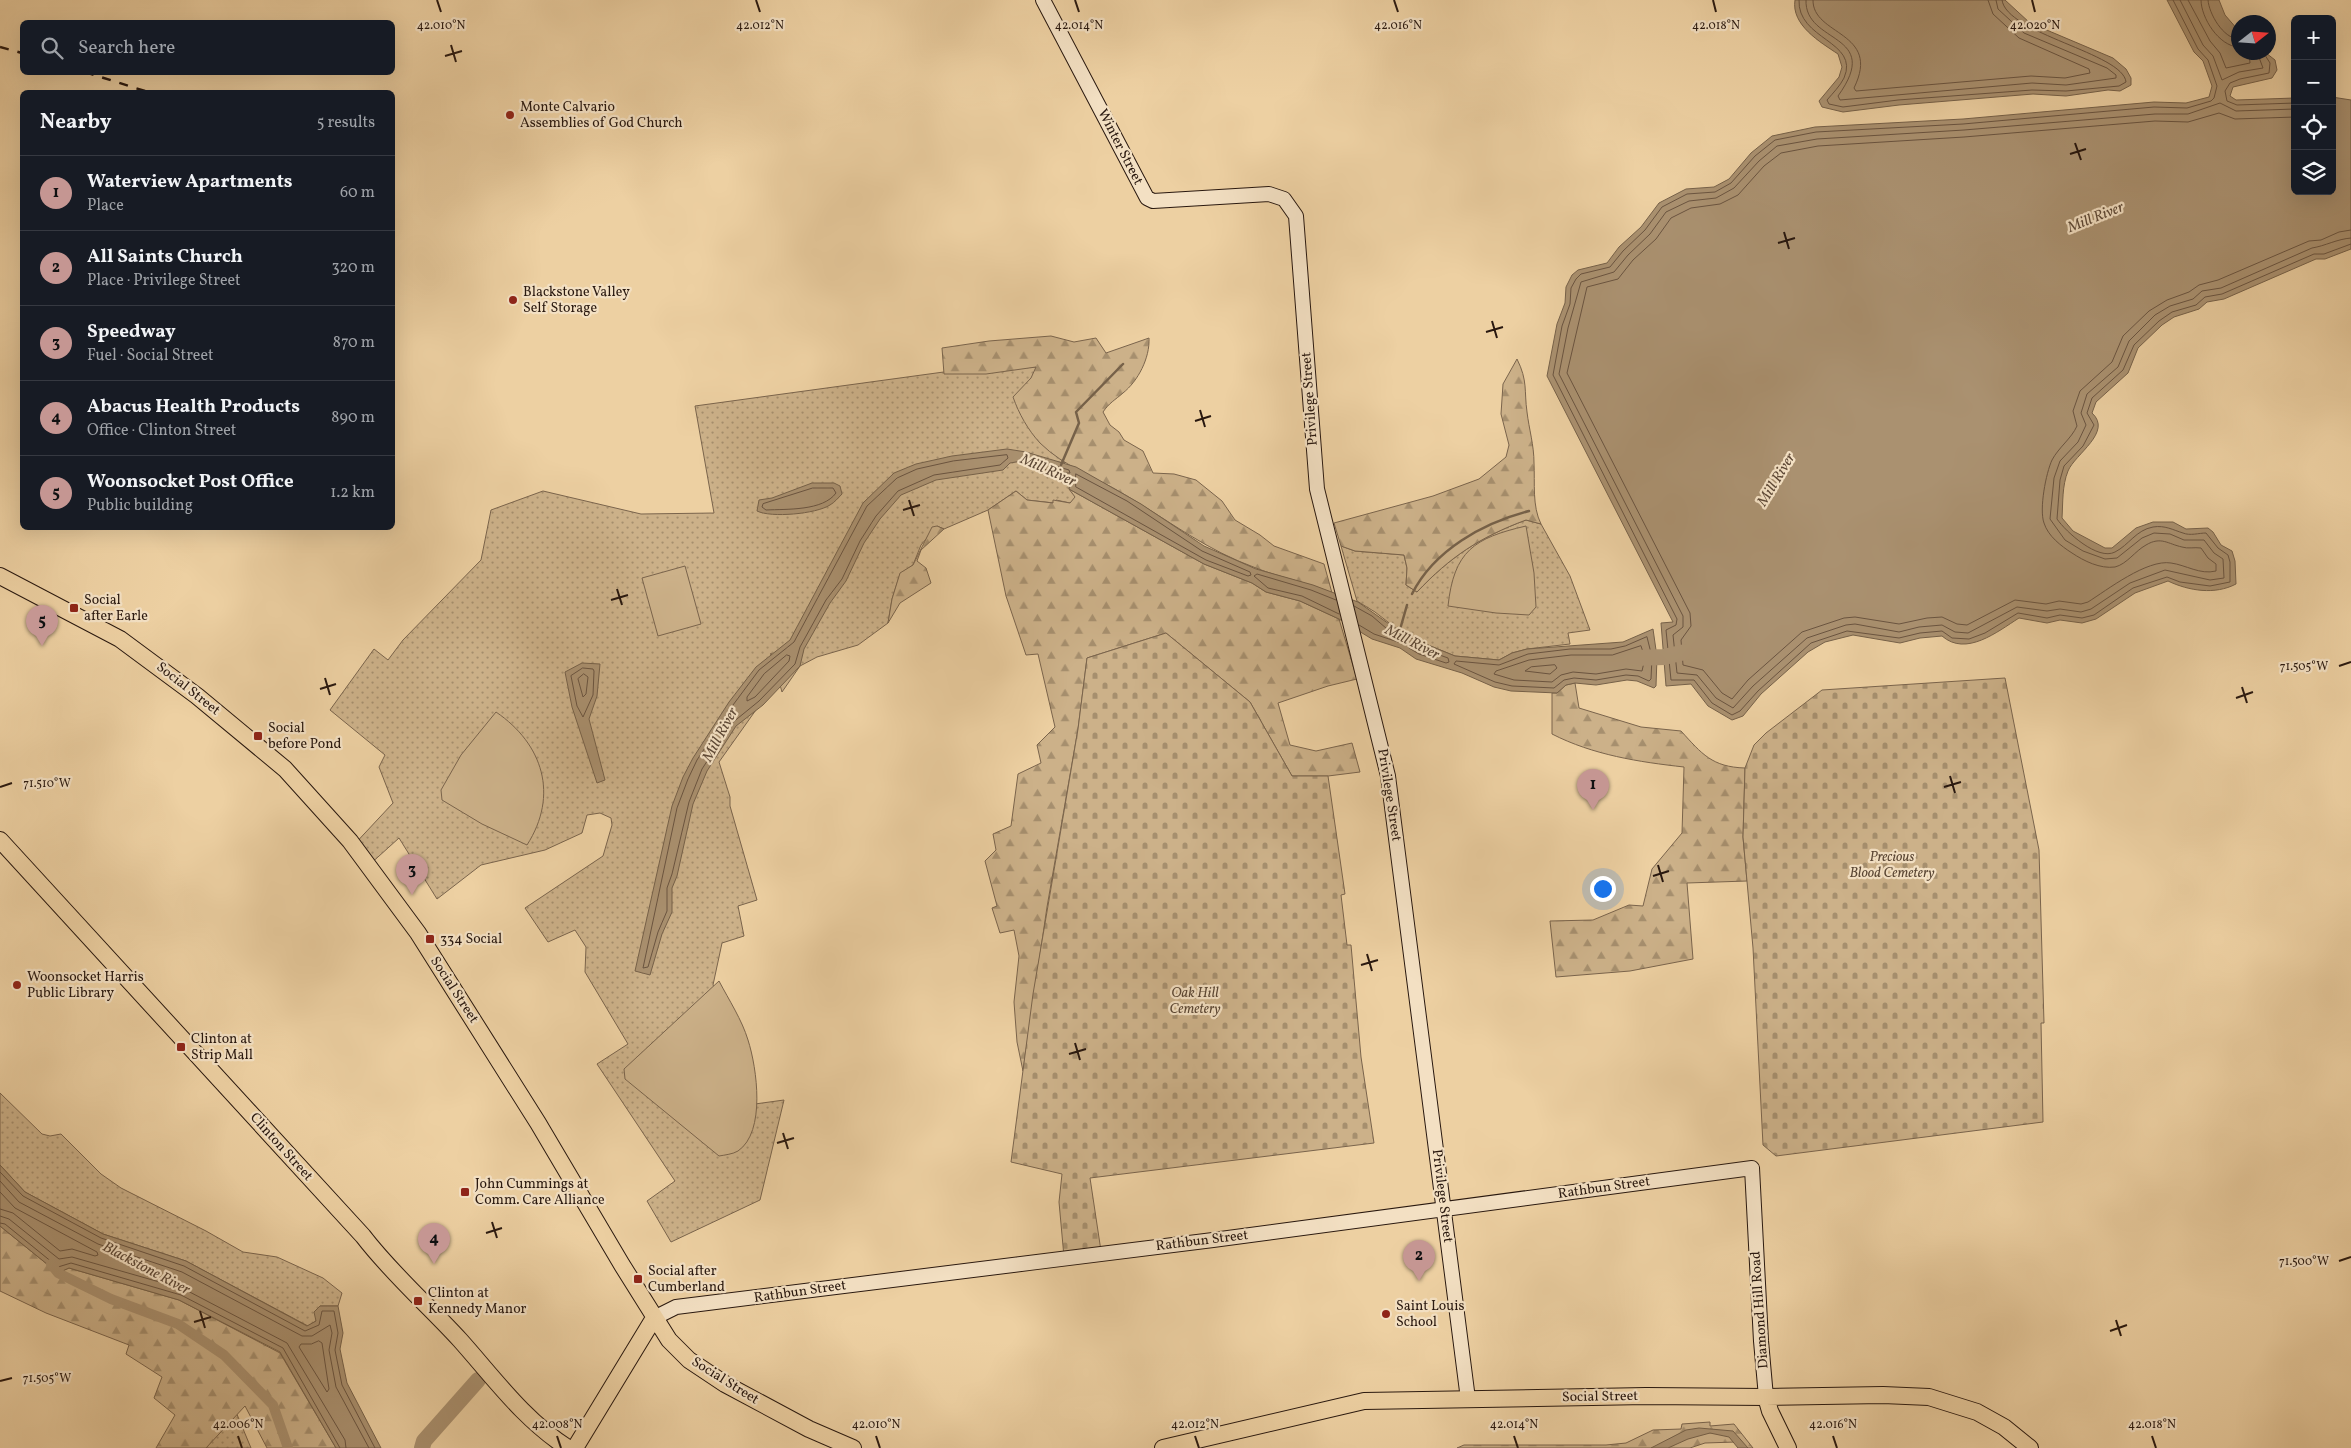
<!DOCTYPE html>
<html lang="en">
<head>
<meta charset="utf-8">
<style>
  :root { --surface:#171b24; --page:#242831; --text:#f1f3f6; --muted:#9ea1a6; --line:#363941; --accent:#c59692 }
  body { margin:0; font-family:Vollkorn,serif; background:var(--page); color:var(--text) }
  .controls { position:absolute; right:15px; top:15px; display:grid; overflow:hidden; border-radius:8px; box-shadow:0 5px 20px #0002 }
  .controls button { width:45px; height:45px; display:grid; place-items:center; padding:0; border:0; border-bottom:1px solid var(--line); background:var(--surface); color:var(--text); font:25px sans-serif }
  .compass { position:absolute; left:2231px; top:15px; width:45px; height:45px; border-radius:50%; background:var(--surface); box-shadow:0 5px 20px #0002; rotate:73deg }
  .you { position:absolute; left:1602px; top:888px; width:18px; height:18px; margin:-12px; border:4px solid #fff; border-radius:50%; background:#1a73e8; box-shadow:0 0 0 8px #1a73e833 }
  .badge { display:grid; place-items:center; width:32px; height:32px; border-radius:50%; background:var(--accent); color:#111; font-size:16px; font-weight:700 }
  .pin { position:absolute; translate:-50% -41px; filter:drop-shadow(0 1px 2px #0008) }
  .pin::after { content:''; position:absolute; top:26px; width:18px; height:15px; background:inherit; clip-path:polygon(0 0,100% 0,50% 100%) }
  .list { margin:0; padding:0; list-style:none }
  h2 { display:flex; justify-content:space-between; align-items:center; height:65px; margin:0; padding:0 20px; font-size:21px }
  h2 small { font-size:16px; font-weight:400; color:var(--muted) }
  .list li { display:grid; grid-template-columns:32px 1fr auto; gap:15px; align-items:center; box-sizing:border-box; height:75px; padding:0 20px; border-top:1px solid var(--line) }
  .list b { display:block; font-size:19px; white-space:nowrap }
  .list p { margin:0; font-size:16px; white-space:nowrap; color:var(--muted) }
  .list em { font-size:16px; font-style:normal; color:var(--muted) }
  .icon { flex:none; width:28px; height:28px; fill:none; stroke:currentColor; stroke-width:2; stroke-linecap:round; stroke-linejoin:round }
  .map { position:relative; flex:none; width:2351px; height:1448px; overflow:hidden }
  .search { position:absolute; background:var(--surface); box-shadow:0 5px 20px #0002; left:20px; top:20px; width:375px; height:55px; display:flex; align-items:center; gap:12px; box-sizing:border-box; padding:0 18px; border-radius:8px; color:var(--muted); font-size:19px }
  .panel { position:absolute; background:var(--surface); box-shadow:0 5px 20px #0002; left:20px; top:90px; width:375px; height:440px; border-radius:8px }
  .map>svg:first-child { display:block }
  .grass { fill:url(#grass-dots); stroke:#7a644c }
  .forest { fill:url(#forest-firs); stroke:#7a644c }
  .cemetery { fill:url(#cemetery-stones); stroke:#7a644c }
  .pitch { fill:#ccb189; stroke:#7a644c }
  .water { fill:#aa9170; stroke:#766149 }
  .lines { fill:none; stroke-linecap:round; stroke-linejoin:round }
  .shore { stroke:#6a5440; stroke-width:1 }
  .stream { stroke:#766149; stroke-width:2.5 }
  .canal { stroke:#aa9170; stroke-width:10 }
  .river { stroke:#aa9170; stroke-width:16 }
  .secondary-casing { stroke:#29180f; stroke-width:16 }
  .primary-casing { stroke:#29180f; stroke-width:18 }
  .secondary { stroke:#f3e0c3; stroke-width:14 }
  .primary { stroke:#edd0a2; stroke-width:16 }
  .rail { stroke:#29180f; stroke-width:2.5; stroke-dasharray:9 9; stroke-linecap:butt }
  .ticks { fill:none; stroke:#29180f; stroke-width:2 }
  .poi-dot { fill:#8f2418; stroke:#f3e0c3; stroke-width:2 }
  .labels { text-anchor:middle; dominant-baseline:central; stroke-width:4.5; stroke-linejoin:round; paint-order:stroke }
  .poi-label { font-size:14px; fill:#29180f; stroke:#f3e0c3; text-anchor:start }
  .street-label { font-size:14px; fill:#29180f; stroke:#f3e0c3 }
  .park-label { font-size:14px; font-style:italic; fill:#5a4634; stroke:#f3e0c3 }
  .water-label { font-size:15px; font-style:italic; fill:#5d4836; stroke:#f3e0c3 }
  .ticks-label { font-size:12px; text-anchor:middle; fill:#29180f; stroke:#f3e0c3; stroke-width:4.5; stroke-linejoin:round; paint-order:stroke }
</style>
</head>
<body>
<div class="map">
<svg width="2351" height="1448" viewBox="0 0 2351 1448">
  <defs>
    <pattern id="grass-dots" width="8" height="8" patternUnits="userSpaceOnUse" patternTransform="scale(1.25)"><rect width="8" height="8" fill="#ccb189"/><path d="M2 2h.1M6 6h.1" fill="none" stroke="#a68f6e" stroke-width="1.8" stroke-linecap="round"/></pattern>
    <pattern id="forest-firs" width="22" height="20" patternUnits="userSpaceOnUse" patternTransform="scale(1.25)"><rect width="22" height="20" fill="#ccb189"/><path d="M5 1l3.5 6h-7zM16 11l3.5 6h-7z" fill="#a68f6e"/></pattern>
    <pattern id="cemetery-stones" width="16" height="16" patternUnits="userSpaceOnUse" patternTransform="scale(1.25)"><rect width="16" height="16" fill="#ccb189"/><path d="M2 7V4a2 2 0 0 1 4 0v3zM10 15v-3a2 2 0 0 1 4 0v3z" fill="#a68f6e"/></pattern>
  </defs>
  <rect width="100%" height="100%" fill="#edd0a2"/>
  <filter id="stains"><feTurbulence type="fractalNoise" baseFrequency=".004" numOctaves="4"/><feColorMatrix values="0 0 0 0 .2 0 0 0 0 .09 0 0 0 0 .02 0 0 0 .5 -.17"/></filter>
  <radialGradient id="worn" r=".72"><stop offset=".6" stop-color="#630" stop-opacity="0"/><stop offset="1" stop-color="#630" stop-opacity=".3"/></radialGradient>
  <!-- grass -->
  <path class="grass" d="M1037 367 1045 447 1065 463 1058 462 1071 480 1069 489 1076 497 1070 503 1056 500 1054 503 1027 500 1016 491 988 510 944 529 937 526 921 545 913 565 900 574 892 599 888 623 858 645 817 657 800 666 782 692 771 653 763 700 719 762 730 797V806L757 900 738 906 744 936 722 943 713 985 737 1026 755 1104 784 1100 760 1200 671 1242 647 1201 675 1181 597 1064 628 1044 585 972 586 947 575 930 548 942 525 908 603 856 612 825 611 818 600 813 587 815 582 833 545 850 481 865 437 899 399 838 368 866 351 848 393 803 379 767 385 755 330 710 374 649 388 660 403 640 481 560 491 510 543 491 641 514 714 513 695 406 951 371Z
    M1526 520 1541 524 1570 576 1590 630 1568 633 1570 644 1527 649 1512 653 1499 660 1455 656 1406 636 1375 612 1357 601 1341 546 1355 551 1404 555 1407 568 1406 585 1417 592C1450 557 1480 537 1526 520Z
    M0 1093 42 1134 50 1136 61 1134 101 1174 121 1188 206 1231 243 1252 277 1257 323 1278 342 1293 338 1306H320L316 1321 308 1326 186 1261 103 1234 25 1192 0 1165Z
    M236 1412 251 1448H197Z"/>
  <!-- forest -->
  <path class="forest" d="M1051 336 1074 342 1096 338 1106 353 1149 338C1150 358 1138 381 1123 393 1115 400 1109 403 1103 412L1110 425 1119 432 1124 440 1143 451 1153 473 1174 474 1196 480 1222 501 1235 520 1260 535 1274 546 1324 564 1332 593C1307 582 1281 578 1256 568 1206 550 1171 522 1127 496 1098 478 1064 467 1040 443 1028 430 1019 414 1013 397L1031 378 1036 367 986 374H944L942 348 989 341Z
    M1517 359C1528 381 1524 391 1527 412 1529 429 1534 445 1534 463 1535 483 1532 506 1541 524L1526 520C1480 537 1450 557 1417 592L1406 585 1407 568 1404 555 1355 551 1341 546 1334 523 1433 496 1479 479 1506 457 1509 445 1501 414 1503 384Z
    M1069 489 1204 564 1252 583 1266 592 1300 601 1339 619 1357 679 1328 686 1278 703 1290 745 1316 751 1352 743 1360 772 1328 776H1292L1250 702 1166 633 1087 658 1078 729 1047 907 1023 1071 1017 1042 1014 1002 1019 956 1014 930 1000 933 992 908 997 906 985 861 996 850 993 834 1011 826 1018 774 1041 763 1037 745 1055 727 1038 654 1026 655 1006 596 988 510 1016 491 1027 500 1053 503V500L1070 503 1075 497Z
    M937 526 944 529 921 550 917 561 926 568 931 583 900 603 888 623 892 599 900 573 913 565 932 527Z
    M1575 683 1579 708 1641 727 1681 731C1702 754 1712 767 1745 768L1743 837 1747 881 1687 883 1693 959 1630 971 1556 977 1550 921 1593 920 1629 905 1643 906 1652 869 1682 833 1684 767C1639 762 1593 755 1552 734V693H1557L1566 685Z
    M0 1226 58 1273 69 1268 179 1300 280 1353 336 1448H267L245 1406 206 1448H156L175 1415 154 1398 162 1377 126 1354 129 1345 46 1313 0 1291Z
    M1710 1422V1426L1734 1424 1753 1448H1739L1736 1442 1705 1443 1690 1448H1457L1464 1445H1606L1626 1443 1653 1430 1681 1429 1682 1424Z"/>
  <!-- cemetery -->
  <path class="cemetery" d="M1166 633 1250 702 1292 776H1328L1345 894 1341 895 1347 945H1351L1361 1057 1374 1143 1090 1178 1101 1251 1064 1257 1059 1202 1062 1174 1011 1162 1033 994 1078 729 1087 658Z
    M2005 678 2039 850 2044 1023H2041L2043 1122 1776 1156 1763 1145 1753 948 1743 837 1745 768 1754 745 1766 733 1822 690Z"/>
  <!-- pitch -->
  <path class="pitch" d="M1526 526 1534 573 1536 607 1529 615 1496 613 1448 606C1454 551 1474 538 1526 526Z
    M685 566 701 624 658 636 642 578Z
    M496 712C543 744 559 795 527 845L482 824 442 800 441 790 461 755Z
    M719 981C729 1000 742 1020 748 1040 757 1068 766 1132 738 1151 733 1154 725 1155 719 1156L625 1079 624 1069Z"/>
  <!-- water -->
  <path class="water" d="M1795 0H2005L2030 23 2113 58 2126 69 2131 78V85L2120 91 2108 90 2066 96 2033 94 1899 105 1843 112 1822 107 1819 101 1839 77 1842 67 1838 54C1820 42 1791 25 1795 0Z
    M2167 0H2219L2225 15 2238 30V52L2266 53 2275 60 2277 70 2272 78 2233 87 2230 96 2236 100 2295 98V191H2332V97L2351 100V249L2325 259H2316L2224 299 2207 302 2199 309 2174 317 2162 325 2138 348 2128 373 2096 402 2092 413C2113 432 2075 454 2068 471 2062 486 2063 502 2062 518L2073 531 2105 548H2112L2136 528 2153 522H2173L2186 529 2208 528 2213 532 2221 545 2232 551 2235 561 2236 584C2215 595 2189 591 2168 581L2135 593 2096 619 2082 623 2060 620 2047 623 2019 618C1997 632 1966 657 1942 636L1920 638 1900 643 1853 635 1825 642 1808 652 1761 694 1743 716 1732 720 1708 706 1691 684 1666 686 1661 623 1673 622 1547 376 1557 324 1565 303 1566 287 1572 275 1578 270 1607 263 1619 247 1641 227 1659 203 1686 189 1714 187 1729 179 1751 153 1772 136 1815 127 1963 119 2154 102 2186 103 2209 97 2212 86 2203 61 2194 52Z
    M1007 449 1026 452 1076 467 1141 504 1204 546 1256 569 1313 585 1358 602 1406 636 1455 656 1499 660 1512 653 1527 649 1623 642 1653 629 1657 657 1656 686 1654 688 1637 681 1627 680 1596 685 1575 683 1566 685 1557 693 1511 691 1494 687 1462 673 1416 659 1400 648 1372 639 1339 619 1300 601 1266 592 1252 583 1204 564 1069 489 1071 480 1051 478 1022 461 1010 463 1003 470 936 480 901 495 880 519 864 543 846 581 830 603 804 649 800 666 763 705 736 726 707 771 693 804 677 876 672 888V912L662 934 650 975 635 971 672 806 683 777 693 758 729 702 756 667 790 640 863 503 894 473 916 464 952 456Z
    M812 483H834L840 486 842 494C838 498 835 502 830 505 816 514 771 518 757 511L759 500 772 498Z
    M582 663 600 664 597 696 589 719 605 780 597 783 572 707 565 672Z
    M0 1165 25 1192 103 1234 186 1261 307 1326 316 1321 314 1312 320 1306H338L343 1333 340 1349 347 1383 381 1448H336L280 1352 179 1300 69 1268 58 1273 0 1226Z
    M1699 1428 1733 1431 1748 1448H1738L1729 1437 1710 1433 1688 1439 1668 1448H1651L1686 1430Z"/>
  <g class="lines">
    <!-- shore -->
    <path class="shore" d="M1799 0C1797 40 1860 41 1844 78 1840 86 1833 93 1827 100L1829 104 1843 107 1898 100 2032 90 2066 91 2119 86 2126 82C2123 53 2006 34 2002 0
      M1806 0C1804 45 1884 32 1838 96L1840 100 2032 83 2066 85 2116 78V75L2107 68 2024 33 1998 9 1996 0
      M1813 0C1812 36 1882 31 1854 88L1856 91 2031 76 2065 78 2090 73 2089 69 2019 38 1993 14 1988 0
      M2173 0 2198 49 2208 60 2217 86 2214 98 2211 101 2187 108 2154 107 1963 124 1816 132 1775 140 1755 156 1731 183 1715 192 1687 194 1662 207 1645 230 1623 251 1610 267 1581 274 1576 279 1571 288 1570 304 1562 326 1553 375 1677 619 1676 625 1666 630 1671 680H1694L1712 703 1732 715 1740 711 1758 691 1811 643 1847 631 1899 638 1920 633 1942 631 1952 638 1969 639 1985 633 2018 613 2047 618 2060 615 2082 618 2094 615 2133 588 2167 577 2180 582 2210 586 2230 582V562L2228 555 2218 548 2206 533C2199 533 2190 536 2183 533 2173 530 2165 525 2153 527 2136 530 2129 545 2115 552 2098 561 2066 532 2057 519L2060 480 2064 466 2083 446 2094 425 2087 413 2092 398 2123 370 2134 345 2159 321 2172 312 2196 305 2205 297 2222 294 2314 254H2324L2351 244
      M2180 0 2203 45 2213 56 2222 80 2239 72 2263 68 2257 52
      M2188 0 2210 41 2220 53 2226 68 2250 63 2249 52
      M2201 0C2201 18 2219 46 2238 47
      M2208 0C2209 14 2223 38 2238 39
      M2263 52 2270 63 2269 73 2240 79 2230 83 2225 91 2227 101 2237 105 2295 103
      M2295 109 2236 111 2220 103 2188 114H2155L1964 130 1817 139 1777 146 1759 161 1734 188 1716 198 1689 201 1666 212 1650 234 1628 255 1614 272 1581 282 1568 328 1559 374 1683 616V627L1673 635 1677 673 1697 675 1716 698 1733 708 1753 686 1807 638 1846 625 1855 624 1899 632 1919 627 1942 625 1955 632 1968 633 2017 607 2047 611 2060 609 2081 612 2091 609 2130 583 2165 570 2210 580 2224 578 2223 559 2214 553 2204 540H2184L2170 534 2154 533 2142 538 2117 558 2105 559 2083 551 2065 540 2050 519 2054 478 2060 461 2078 442 2086 425 2081 413 2087 394 2118 367 2129 341 2155 315 2170 306 2193 299 2202 291 2221 288 2312 248C2325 246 2337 239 2351 238
      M2295 117 2235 119 2219 113 2188 122 2155 121 1964 137 1818 146 1781 153 1764 166 1738 195 1720 204 1691 208 1671 218 1656 239 1633 260 1618 279 1587 287 1567 373 1690 613 1691 626 1681 640 1683 665 1703 670 1722 693 1732 699 1748 680 1802 632 1844 618 1855 617 1899 624 1927 618 1942 617 1957 624 1967 625 2015 600 2046 604 2059 601 2081 604 2088 602C2107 590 2147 559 2171 563 2186 565 2200 575 2216 571V564L2208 558 2201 548C2194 547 2188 549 2182 547 2168 544 2161 536 2146 545 2135 551 2127 564 2115 567 2100 569 2084 561 2072 553 2061 546 2048 536 2044 523 2039 509 2046 473 2052 460 2059 447 2071 439 2077 426L2073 411 2080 391 2112 362 2123 336 2149 311 2167 300 2189 292 2199 285 2218 280 2309 241 2321 240 2339 232 2351 230
      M1007 455 1008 458 1000 465 934 475 898 491 876 516 860 541 842 579 826 600 800 647 795 664 759 701 732 723 702 769 689 802 672 874 667 888V911L658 932 648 967 643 968 677 808 688 779 697 760 733 705 759 670 794 642 867 506 897 478 917 469 953 461Z
      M1042 462 1069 470 1070 473H1052L1039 466V463Z
      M1076 474 1127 501 1202 551 1250 572 1251 575 1248 576 1206 560 1076 487Z
      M813 488H833L836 493C823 511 787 509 766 510L762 507 763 504Z
      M1336 600 1311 590 1257 574 1254 576 1268 588 1302 596 1339 614
      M1354 606 1372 616 1401 641 1398 642 1374 634 1359 625
      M1647 637 1652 657 1651 679 1649 681 1638 676 1626 675 1596 680 1574 678 1564 680 1554 688 1512 686 1495 682 1454 664 1456 661 1499 665 1528 654 1570 649H1611L1625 646Z
      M1409 644 1448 658 1449 662 1446 663 1419 654 1409 648Z
      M1641 646 1645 658 1642 671 1626 669 1596 674 1573 672 1561 675 1552 682 1514 680 1494 674 1496 671 1529 660 1571 655H1612Z
      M787 655 790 656 789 661 755 697 747 701V697L764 674Z
      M1555 665 1557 668 1550 674 1525 671 1531 667Z
      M583 668 593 669 594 671 593 695 583 717 577 706 571 676Z
      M584 674 588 677 586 694 583 697 578 679Z
      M0 1172 23 1196 101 1238 184 1266 305 1331 319 1325 322 1311H334L338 1333 335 1350 342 1385 375 1448
      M0 1181 19 1202 98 1244 182 1272 302 1336H312L330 1325 332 1333 329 1350 336 1387 369 1448
      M0 1192 15 1208 97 1252 98 1255 95 1256 72 1249 60 1251 13 1213 0 1209
      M0 1216 9 1219 59 1259 72 1257 184 1289 287 1343 345 1440 346 1448
      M0 1223 5 1224 58 1267 71 1263 181 1295 283 1348 340 1448
      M319 1341 322 1343 329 1389 327 1392 299 1347 301 1344H311Z"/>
    <!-- stream -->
    <path class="stream" d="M1061 465 1079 423 1076 412 1123 364
      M1412 594C1434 550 1483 523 1529 511
      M1399 633 1407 605"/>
    <!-- canal -->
    <path class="canal" d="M51 1264 58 1273 111 1299 178 1324 224 1355 273 1405 288 1448"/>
    <!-- river -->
    <path class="river" d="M1635 658 1664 657 1685 652
      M422 1448 424 1441 478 1380"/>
    <!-- secondary casing -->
    <g class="secondary-casing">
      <path id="secondary" d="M1043 0 1147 198 1153 201 1269 194 1284 199 1296 216 1317 489 1388 776 1468 1399
        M654 1318 676 1307 1213 1240 1752 1168 1761 1341 1766 1397"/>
    </g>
    <!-- primary casing -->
    <g class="primary-casing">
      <path id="primary" d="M0 576 120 639 197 696 285 769 350 841 418 933 538 1123 622 1265 669 1340 689 1360 725 1384 809 1429 853 1448
        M0 840 363 1236C392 1274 428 1305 460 1340 494 1378 524 1420 568 1448
        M1766 1397 1770 1411 1788 1448
        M575 1448 654 1318
        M1163 1448 1364 1401 1646 1396 1766 1397 1883 1395 1929 1397 1977 1412 2004 1427 2030 1448"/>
    </g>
    <!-- secondary -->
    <use href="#secondary" class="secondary"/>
    <!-- primary -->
    <use href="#primary" class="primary"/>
    <!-- rail -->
    <path class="rail" d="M0 47 22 53
      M85 72 148 92"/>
  </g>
  <!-- ticks -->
  <path class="ticks" d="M437 0 441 12M756 0 760 12M1075 0 1079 12M1394 0 1398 12M1713 0 1716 12M2032 0 2035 12M451 45 456 62M445 56 462 51M2075 143 2081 160M2070 154 2086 149M1784 232 1789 249M1778 243 1795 238M1492 321 1497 338M1486 332 1503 327M1200 410 1205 427M1195 421 1211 416M909 500 914 516M903 510 920 505M617 589 622 605M611 600 628 595M2339 666 2351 662M325 678 330 695M2242 687 2247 703M320 689 336 684M2236 698 2253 692M1950 776 1955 793M0 787 12 783M1944 787 1961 782M1658 865 1663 882M1653 876 1669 871M1367 954 1372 971M1361 965 1378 960M1075 1043 1080 1060M1069 1054 1086 1049M783 1133 788 1149M777 1143 794 1138M492 1222 497 1238M486 1233 502 1228M2339 1261 2351 1257M200 1311 205 1328M2116 1320 2121 1336M194 1322 211 1317M2110 1331 2127 1325M0 1381 12 1378M238 1436 242 1448M557 1436 561 1448M876 1436 880 1448M1195 1436 1199 1448M1514 1436 1518 1448M1833 1436 1837 1448M2152 1436 2156 1448"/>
  <!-- markers -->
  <g class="poi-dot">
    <circle cx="510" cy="115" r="5"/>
    <circle cx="513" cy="300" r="5"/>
    <rect x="69" y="603" width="10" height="10" rx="2.5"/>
    <rect x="253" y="731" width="10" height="10" rx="2.5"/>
    <rect x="425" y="934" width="10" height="10" rx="2.5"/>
    <circle cx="17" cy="985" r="5"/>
    <rect x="176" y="1042" width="10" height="10" rx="2.5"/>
    <rect x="460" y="1187" width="10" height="10" rx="2.5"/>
    <rect x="633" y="1274" width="10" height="10" rx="2.5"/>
    <rect x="413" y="1296" width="10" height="10" rx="2.5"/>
    <circle cx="1386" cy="1314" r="5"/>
  </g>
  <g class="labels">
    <!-- poi labels -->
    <g class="poi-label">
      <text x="520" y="107">Monte Calvario<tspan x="520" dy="16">Assemblies of God Church</tspan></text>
      <text x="523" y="292">Blackstone Valley<tspan x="523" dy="16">Self Storage</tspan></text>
      <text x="84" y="600">Social<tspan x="84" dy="16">after Earle</tspan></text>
      <text x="268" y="728">Social<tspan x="268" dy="16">before Pond</tspan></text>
      <text x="440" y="939">334 Social</text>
      <text x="27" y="977">Woonsocket Harris<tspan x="27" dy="16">Public Library</tspan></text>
      <text x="191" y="1039">Clinton at<tspan x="191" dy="16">Strip Mall</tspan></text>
      <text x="475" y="1184">John Cummings at<tspan x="475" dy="16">Comm. Care Alliance</tspan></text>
      <text x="648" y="1271">Social after<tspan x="648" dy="16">Cumberland</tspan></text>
      <text x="428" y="1293">Clinton at<tspan x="428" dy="16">Kennedy Manor</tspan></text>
      <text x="1396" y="1306">Saint Louis<tspan x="1396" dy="16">School</tspan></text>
    </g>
    <!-- street labels -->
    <g class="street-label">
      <text transform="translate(1120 147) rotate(63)">Winter Street</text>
      <text transform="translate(1310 399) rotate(-94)">Privilege Street</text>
      <text transform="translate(188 689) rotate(38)">Social Street</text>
      <text transform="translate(1389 795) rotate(81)">Privilege Street</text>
      <text transform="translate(454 990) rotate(57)">Social Street</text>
      <text transform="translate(281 1147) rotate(48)">Clinton Street</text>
      <text transform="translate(1604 1188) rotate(-8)">Rathbun Street</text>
      <text transform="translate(1442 1196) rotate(83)">Privilege Street</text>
      <text transform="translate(1202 1241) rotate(-7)">Rathbun Street</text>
      <text transform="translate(800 1292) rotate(-8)">Rathbun Street</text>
      <text transform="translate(1760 1310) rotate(-94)">Diamond Hill Road</text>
      <text transform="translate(725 1381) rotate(32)">Social Street</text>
      <text transform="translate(1600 1397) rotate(-1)">Social Street</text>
    </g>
    <!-- park labels -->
    <g class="park-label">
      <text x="1892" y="857">Precious<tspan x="1892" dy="16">Blood Cemetery</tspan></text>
      <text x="1195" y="993">Oak Hill<tspan x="1195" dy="16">Cemetery</tspan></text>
    </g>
    <!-- water labels -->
    <g class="water-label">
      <text transform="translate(2096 218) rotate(-22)">Mill River</text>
      <text transform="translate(1048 471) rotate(24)">Mill River</text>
      <text transform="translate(1777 480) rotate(-59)">Mill River</text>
      <text transform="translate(1412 643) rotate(27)">Mill River</text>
      <text transform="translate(721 735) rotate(-62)">Mill River</text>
      <text transform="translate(146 1269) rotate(28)">Blackstone River</text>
    </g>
  </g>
  <g class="ticks-label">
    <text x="441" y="29">42.010°N</text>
    <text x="760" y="29">42.012°N</text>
    <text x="1079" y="29">42.014°N</text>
    <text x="1398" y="29">42.016°N</text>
    <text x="1716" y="29">42.018°N</text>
    <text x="2035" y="29">42.020°N</text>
    <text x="2304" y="670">71.505°W</text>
    <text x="47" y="787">71.510°W</text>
    <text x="2304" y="1265">71.500°W</text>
    <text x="47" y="1382">71.505°W</text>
    <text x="238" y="1428">42.006°N</text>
    <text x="557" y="1428">42.008°N</text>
    <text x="876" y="1428">42.010°N</text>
    <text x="1195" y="1428">42.012°N</text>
    <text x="1514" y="1428">42.014°N</text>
    <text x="1833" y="1428">42.016°N</text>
    <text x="2152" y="1428">42.018°N</text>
  </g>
  <rect width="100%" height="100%" filter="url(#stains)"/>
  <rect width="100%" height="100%" fill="url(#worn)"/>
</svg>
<div class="controls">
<button>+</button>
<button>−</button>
<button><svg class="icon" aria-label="locate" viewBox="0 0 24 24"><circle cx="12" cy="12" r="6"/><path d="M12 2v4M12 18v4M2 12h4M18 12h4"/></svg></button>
<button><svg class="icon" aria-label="layers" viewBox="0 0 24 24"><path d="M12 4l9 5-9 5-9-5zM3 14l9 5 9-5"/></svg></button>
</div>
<svg class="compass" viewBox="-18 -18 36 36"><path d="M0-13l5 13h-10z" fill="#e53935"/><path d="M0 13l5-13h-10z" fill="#9ea1a6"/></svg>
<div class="you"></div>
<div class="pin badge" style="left:1593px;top:810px">1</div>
<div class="pin badge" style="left:1419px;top:1281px">2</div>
<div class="pin badge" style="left:412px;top:895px">3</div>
<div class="pin badge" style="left:434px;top:1264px">4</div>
<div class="pin badge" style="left:42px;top:646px">5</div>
<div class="search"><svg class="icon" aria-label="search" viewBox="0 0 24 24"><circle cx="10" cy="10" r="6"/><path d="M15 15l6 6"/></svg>Search here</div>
<section class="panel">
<h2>Nearby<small>5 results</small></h2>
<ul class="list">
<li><span class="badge">1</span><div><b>Waterview Apartments</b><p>Place</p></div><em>60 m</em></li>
<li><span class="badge">2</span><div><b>All Saints Church</b><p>Place · Privilege Street</p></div><em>320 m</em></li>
<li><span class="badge">3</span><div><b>Speedway</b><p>Fuel · Social Street</p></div><em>870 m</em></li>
<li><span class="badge">4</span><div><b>Abacus Health Products</b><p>Office · Clinton Street</p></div><em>890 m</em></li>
<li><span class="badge">5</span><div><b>Woonsocket Post Office</b><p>Public building</p></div><em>1.2 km</em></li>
</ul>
</section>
</div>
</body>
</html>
